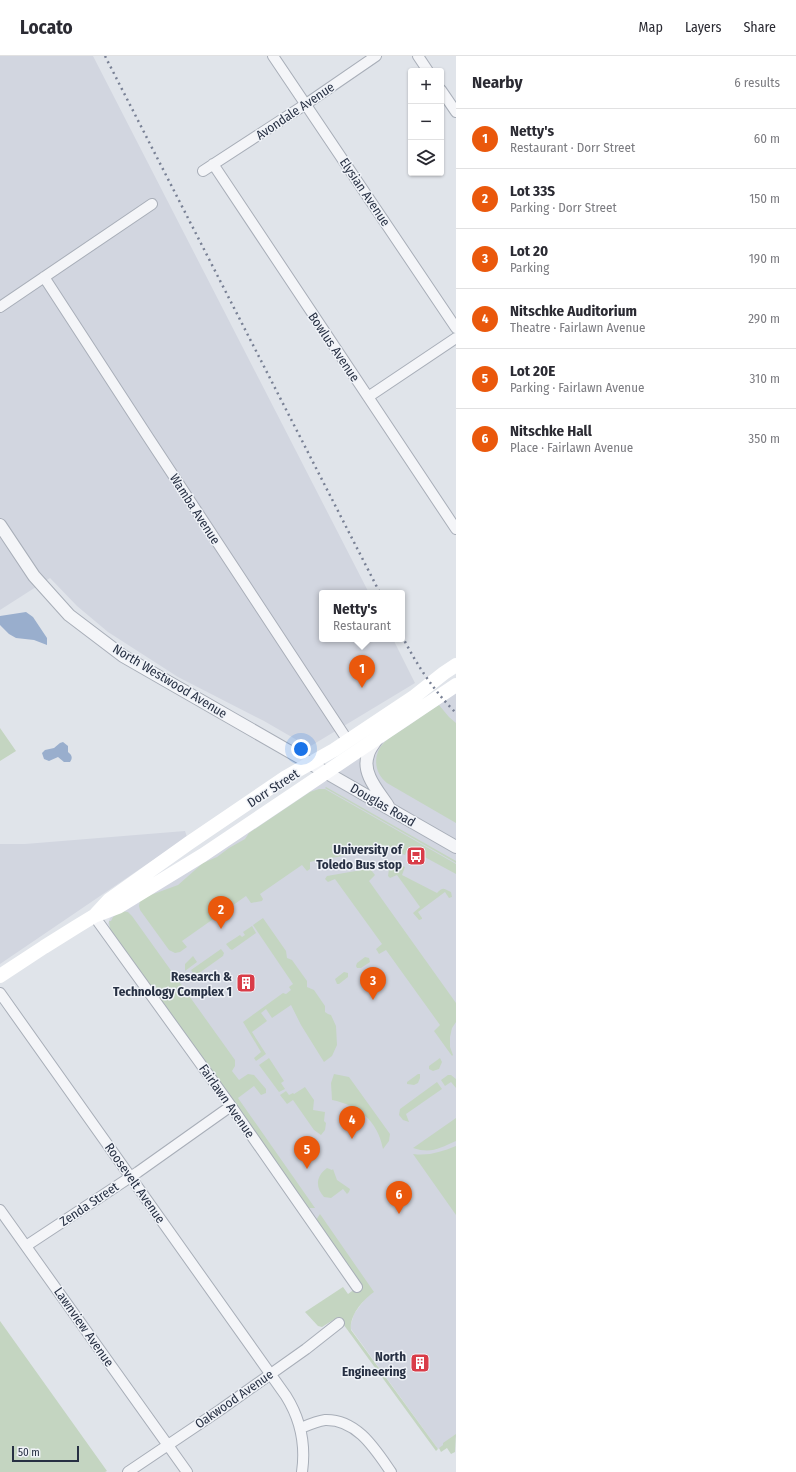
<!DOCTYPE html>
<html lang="en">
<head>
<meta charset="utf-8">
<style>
  :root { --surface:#fff; --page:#f7f7f7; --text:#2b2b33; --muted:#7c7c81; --line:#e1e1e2; --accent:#ea580c }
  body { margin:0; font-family:"Fira Sans Condensed",sans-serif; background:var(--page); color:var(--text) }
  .controls { position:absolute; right:12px; top:12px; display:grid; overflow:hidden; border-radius:4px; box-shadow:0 1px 3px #0004 }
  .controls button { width:36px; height:36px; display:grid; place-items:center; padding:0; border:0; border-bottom:1px solid var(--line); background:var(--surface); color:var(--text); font:20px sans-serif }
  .scale { position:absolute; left:12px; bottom:10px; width:67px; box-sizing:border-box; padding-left:4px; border:2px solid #273043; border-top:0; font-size:11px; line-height:14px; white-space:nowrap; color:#273043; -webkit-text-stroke:3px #f0f3f8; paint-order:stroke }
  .you { position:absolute; left:301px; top:693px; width:14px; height:14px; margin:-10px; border:3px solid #fff; border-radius:50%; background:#1a73e8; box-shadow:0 0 0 6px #1a73e833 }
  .badge { display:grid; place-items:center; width:26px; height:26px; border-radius:50%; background:var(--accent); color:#fff; font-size:13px; font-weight:700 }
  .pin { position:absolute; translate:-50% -33px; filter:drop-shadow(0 1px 2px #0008) }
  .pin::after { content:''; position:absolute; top:21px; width:14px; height:12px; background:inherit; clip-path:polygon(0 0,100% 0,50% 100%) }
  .popup { position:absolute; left:319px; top:534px; width:86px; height:52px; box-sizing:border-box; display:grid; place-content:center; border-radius:4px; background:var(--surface); filter:drop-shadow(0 1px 3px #0005); font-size:13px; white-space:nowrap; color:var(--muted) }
  .popup b { font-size:15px; color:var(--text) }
  .popup::after { content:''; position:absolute; left:50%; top:100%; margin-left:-8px; border:8px solid transparent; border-top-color:var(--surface) }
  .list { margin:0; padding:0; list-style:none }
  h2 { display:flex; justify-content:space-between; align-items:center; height:52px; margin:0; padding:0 16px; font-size:17px }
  h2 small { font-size:13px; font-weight:400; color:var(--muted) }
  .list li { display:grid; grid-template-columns:26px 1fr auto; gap:12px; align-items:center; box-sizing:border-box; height:60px; padding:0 16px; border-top:1px solid var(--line) }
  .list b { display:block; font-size:15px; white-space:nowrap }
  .list p { margin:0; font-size:13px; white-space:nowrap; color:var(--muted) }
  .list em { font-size:13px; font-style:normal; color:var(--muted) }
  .icon { flex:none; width:22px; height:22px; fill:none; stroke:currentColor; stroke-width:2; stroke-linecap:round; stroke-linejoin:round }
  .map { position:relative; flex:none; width:456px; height:1416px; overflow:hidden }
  header { display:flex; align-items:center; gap:24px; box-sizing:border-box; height:56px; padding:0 20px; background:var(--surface); border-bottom:1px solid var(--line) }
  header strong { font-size:19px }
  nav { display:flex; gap:22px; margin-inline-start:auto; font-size:14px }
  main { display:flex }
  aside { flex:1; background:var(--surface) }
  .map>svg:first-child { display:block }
  .built { fill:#d2d6e0 }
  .green { fill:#c4d5c1 }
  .water { fill:#99aecd }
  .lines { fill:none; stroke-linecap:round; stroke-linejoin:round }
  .minor-casing { stroke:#a8aeb8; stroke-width:12 }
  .tertiary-casing { stroke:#a8aeb8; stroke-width:14 }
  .minor { stroke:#f4f5f8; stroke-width:10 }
  .tertiary { stroke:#f4f5f8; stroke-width:12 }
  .secondary { stroke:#fff; stroke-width:14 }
  .rail { stroke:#798195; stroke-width:2.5; stroke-dasharray:2 4; stroke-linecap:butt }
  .labels { text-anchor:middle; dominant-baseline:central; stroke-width:3; stroke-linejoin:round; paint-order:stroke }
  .street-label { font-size:13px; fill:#273043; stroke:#f0f3f8 }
  .poi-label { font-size:13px; font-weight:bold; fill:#273043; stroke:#f0f3f8; text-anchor:end }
</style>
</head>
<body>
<header>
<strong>Locato</strong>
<nav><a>Map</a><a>Layers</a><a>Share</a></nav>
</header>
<main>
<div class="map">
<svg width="456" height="1416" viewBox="0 0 456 1416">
  <rect width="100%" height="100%" fill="#e0e4ea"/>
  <!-- built -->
  <path class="built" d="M0 0H93L369 537H322V583H393L415 627 309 691 264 665 178 621 108 576 77 550 50 522 0 554Z
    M456 637V1381L438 1393 351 1273V1268L354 1258 365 1243 108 868 110 862 382 686Z
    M185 775 187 781 0 908V788H25Z"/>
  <!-- green -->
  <path class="green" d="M439 649 449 661 456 667V767L387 727C373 716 372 696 387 684 393 679 401 675 408 670 418 663 428 656 439 649Z
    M0 672 16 695 0 705Z
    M326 731 456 805V807L325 732Z
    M319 733H325L456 808V818L408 792 405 799 402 798 401 790 314 805 310 806V813L307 815 302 809 299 811 260 838 263 843 262 845 251 847 246 840 182 885 187 891 180 896 175 897 169 894 140 854 139 850 140 845 148 840 178 829 203 807 217 801 229 792 245 783 249 777 310 736Z
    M395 808H399L405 811 402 819 437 837C443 831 443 832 451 836L452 841 449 842 445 836 418 856 422 862V863L419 864 413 857 420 851 397 819 390 822 388 820 389 813Z
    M367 813 371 814 375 819 369 825 456 947V966L452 972 450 981V991L453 999 452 1000 434 975 440 969 386 894 379 898 376 893 382 888 335 823 328 826 325 823 327 820Z
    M122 855 128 856 132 860 235 1004V1010L232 1015 239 1024 248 1018 254 1019 266 1033V1037L261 1039 254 1030 238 1042 315 1152H308L110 874 109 865H111L113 861Z
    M263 862 286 895 287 902 292 904 307 925V931L314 934 325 950V956L328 958 331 959 336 970 337 989 332 1000 324 1006 301 969 291 949 272 962 266 953 261 957 267 965 252 976 266 998 256 1005 254 1002 261 996 243 966 283 937 286 938 291 934 289 931 293 928 253 869Z
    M252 870 256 877 232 894 230 893 226 888 240 879 242 881 245 879 243 876Z
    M221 893 224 897 223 900 195 920 191 914Z
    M193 900 197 906 185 915V908Z
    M365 901 369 902 370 906 361 912H357L356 910 357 907Z
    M344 916 348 917V921L339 928H337L335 923Z
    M269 1002 284 1025 281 1027 285 1033 279 1036 259 1009Z
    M440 1002 442 1006 439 1013 433 1015 429 1013V1010Z
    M334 1018 349 1021 390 1078 389 1085 383 1093C378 1065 358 1049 332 1044L331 1027Z
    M418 1018H420V1022L418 1027 414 1029 407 1028V1026Z
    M448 1019H451L456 1023V1032L451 1026 445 1030 441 1024Z
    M437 1026 442 1033 406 1058 409 1066 403 1064 399 1059 400 1053Z
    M305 1031 314 1044 313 1054 325 1056 324 1065 326 1067 325 1074 321 1079 314 1074 293 1044 287 1048 280 1039 286 1035 289 1039 293 1037 294 1038Z
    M456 1062V1085C440 1092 431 1098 413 1092Z
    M456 1090V1159L413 1098C429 1100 441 1096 456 1090Z
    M327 1112 332 1114 333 1113 337 1124 350 1133 349 1136 347 1138 343 1133 331 1142 324 1141C315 1131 316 1120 327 1112Z
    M320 1158 374 1236C364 1243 349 1259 351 1274L438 1393 436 1395 338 1261 322 1271 318 1270 305 1256 343 1231 348 1238 360 1229 316 1164Z
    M0 1265 107 1415 105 1416H0Z
    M456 1378 455 1396 451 1398 447 1392 441 1396 439 1392 443 1389V1387Z"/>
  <!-- water -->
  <path class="water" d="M26 556 33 561 47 582V589L34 584 16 582 9 578 0 569V560Z
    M63 686 68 690V696C72 699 73 702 70 706H64L58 701 49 705 44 703 42 697 45 694 54 692 60 687Z"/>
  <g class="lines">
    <!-- minor casing -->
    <g class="minor-casing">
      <path id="minor" d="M273 0 456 272
        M418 0 428 15
        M441 34 456 56
        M213 108 456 473
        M203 115 306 48 376 0
        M44 221 148 381 348 685
        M0 251 152 148
        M368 341 456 282
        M94 860 231 1050 357 1231
        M0 937 286 1340C301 1364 306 1388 302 1416
        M0 1154 187 1416
        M26 1190 138 1116 231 1050
        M301 1372C308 1369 317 1365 325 1364 357 1363 375 1393 391 1416
        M128 1416 220 1354 306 1293 339 1267"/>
    </g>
    <!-- tertiary casing -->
    <g class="tertiary-casing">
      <path id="tertiary" d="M0 469 34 520 69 559 123 600 456 791
        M377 683C374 688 369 693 368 699 361 717 379 736 388 750"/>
    </g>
    <!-- minor -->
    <use href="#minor" class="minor"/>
    <!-- tertiary -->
    <use href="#tertiary" class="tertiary"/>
    <!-- secondary -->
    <path class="secondary" d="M96 858 109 844 189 787 286 721 334 694 415 640 444 617 456 609
      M0 920 44 891 76 871 94 860 118 851 203 799 456 629"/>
    <!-- rail -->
    <path class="rail" d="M105 0 380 537
      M402 580C417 609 433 634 456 657"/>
  </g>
  <!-- icons -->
  <defs>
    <g id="bus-square" transform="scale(1)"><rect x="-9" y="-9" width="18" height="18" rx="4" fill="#d93c48" stroke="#f0f3f8"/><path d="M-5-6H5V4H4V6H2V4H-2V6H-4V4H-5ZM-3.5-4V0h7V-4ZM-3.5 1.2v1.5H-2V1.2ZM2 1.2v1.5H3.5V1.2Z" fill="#fff"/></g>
    <g id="building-square" transform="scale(1)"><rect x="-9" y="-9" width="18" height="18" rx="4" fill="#d93c48" stroke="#f0f3f8"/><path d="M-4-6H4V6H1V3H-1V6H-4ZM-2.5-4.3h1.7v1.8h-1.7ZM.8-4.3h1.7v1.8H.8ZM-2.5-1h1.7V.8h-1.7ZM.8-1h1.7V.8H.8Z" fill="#fff"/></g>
  </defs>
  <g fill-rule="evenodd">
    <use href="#bus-square" x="416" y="800"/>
    <use href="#building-square" x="246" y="927"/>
    <use href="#building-square" x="420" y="1307"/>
  </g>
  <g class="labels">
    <!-- street labels -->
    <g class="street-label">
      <text transform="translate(295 55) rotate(-34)">Avondale Avenue</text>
      <text transform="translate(365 136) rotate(56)">Elysian Avenue</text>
      <text transform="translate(334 291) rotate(56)">Bowlus Avenue</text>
      <text transform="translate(195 453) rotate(57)">Wamba Avenue</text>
      <text transform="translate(170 625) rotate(31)">North Westwood Avenue</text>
      <text transform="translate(273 732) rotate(-33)">Dorr Street</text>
      <text transform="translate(383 749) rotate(30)">Douglas Road</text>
      <text transform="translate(227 1045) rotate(55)">Fairlawn Avenue</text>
      <text transform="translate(135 1127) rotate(55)">Roosevelt Avenue</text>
      <text transform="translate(89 1148) rotate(-34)">Zenda Street</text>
      <text transform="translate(84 1271) rotate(55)">Lawnview Avenue</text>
      <text transform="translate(234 1343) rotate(-35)">Oakwood Avenue</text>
    </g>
    <!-- poi labels -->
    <g class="poi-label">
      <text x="402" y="793">University of<tspan x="402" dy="15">Toledo Bus stop</tspan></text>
      <text x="232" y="920">Research &amp;<tspan x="232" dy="15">Technology Complex 1</tspan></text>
      <text x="406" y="1300">North<tspan x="406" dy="15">Engineering</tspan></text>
    </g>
  </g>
</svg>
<div class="controls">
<button>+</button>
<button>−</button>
<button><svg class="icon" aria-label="layers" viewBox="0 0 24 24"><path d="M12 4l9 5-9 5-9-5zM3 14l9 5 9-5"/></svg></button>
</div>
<div class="scale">50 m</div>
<div class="you"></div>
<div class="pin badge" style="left:362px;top:632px">1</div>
<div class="popup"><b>Netty's</b>Restaurant</div>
<div class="pin badge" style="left:221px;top:873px">2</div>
<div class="pin badge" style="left:373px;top:944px">3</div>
<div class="pin badge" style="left:352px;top:1083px">4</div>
<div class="pin badge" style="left:307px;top:1113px">5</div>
<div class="pin badge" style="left:399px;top:1158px">6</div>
</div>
<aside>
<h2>Nearby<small>6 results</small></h2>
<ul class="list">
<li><span class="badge">1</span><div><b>Netty's</b><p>Restaurant · Dorr Street</p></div><em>60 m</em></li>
<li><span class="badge">2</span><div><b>Lot 33S</b><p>Parking · Dorr Street</p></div><em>150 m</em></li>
<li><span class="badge">3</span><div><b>Lot 20</b><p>Parking</p></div><em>190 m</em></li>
<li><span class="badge">4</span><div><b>Nitschke Auditorium</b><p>Theatre · Fairlawn Avenue</p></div><em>290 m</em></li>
<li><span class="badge">5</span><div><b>Lot 20E</b><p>Parking · Fairlawn Avenue</p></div><em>310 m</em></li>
<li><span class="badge">6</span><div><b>Nitschke Hall</b><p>Place · Fairlawn Avenue</p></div><em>350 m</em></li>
</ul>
</aside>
</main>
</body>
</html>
